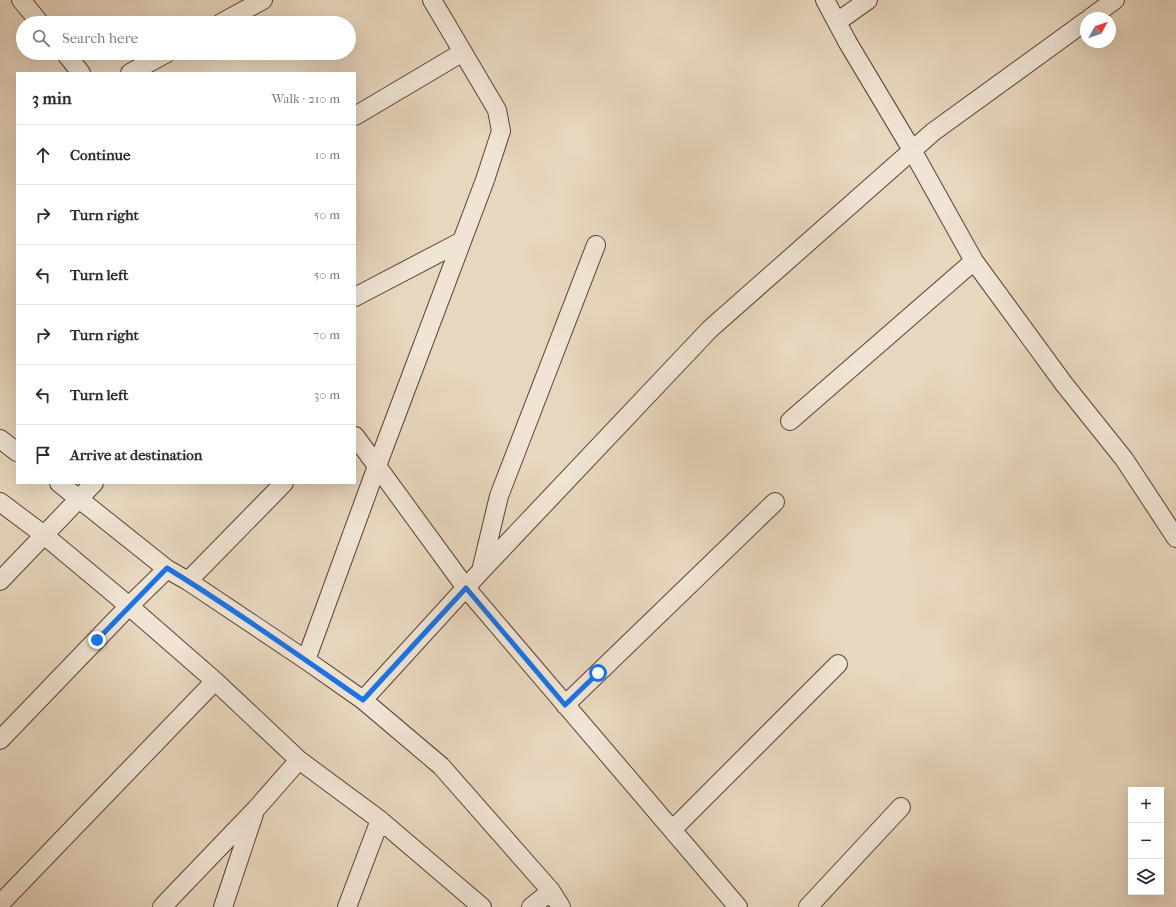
<!DOCTYPE html>
<html lang="en">
<head>
<meta charset="utf-8">
<style>
  :root { --surface:#fff; --page:#f7f7f7; --text:#2b2b33; --muted:#7c7c81; --line:#e1e1e2 }
  body { margin:0; font-family:"IM FELL French Canon",serif; background:var(--page); color:var(--text) }
  .controls { position:absolute; right:12px; bottom:12px; display:grid; overflow:hidden; border-radius:0px; box-shadow:0 4px 16px #0002 }
  .controls button { width:36px; height:36px; display:grid; place-items:center; padding:0; border:0; border-bottom:1px solid var(--line); background:var(--surface); color:var(--text); font:20px sans-serif }
  .compass { position:absolute; left:1080px; top:12px; width:36px; height:36px; border-radius:50%; background:var(--surface); box-shadow:0 4px 16px #0002; rotate:50deg }
  .stop { position:absolute; width:12px; height:12px; margin:-9px; border:3px solid #1a73e8; border-radius:50%; background:#fff }
  .stop.end { background:#1a73e8; border-color:#fff; box-shadow:0 1px 4px #0008 }
  .list { margin:0; padding:0; list-style:none }
  h2 { display:flex; justify-content:space-between; align-items:center; height:52px; margin:0; padding:0 16px; font-size:17px }
  h2 small { font-size:13px; font-weight:400; color:var(--muted) }
  .list li { display:grid; grid-template-columns:26px 1fr auto; gap:12px; align-items:center; box-sizing:border-box; height:60px; padding:0 16px; border-top:1px solid var(--line) }
  .list b { display:block; font-size:15px; white-space:nowrap }
  .list em { font-size:13px; font-style:normal; color:var(--muted) }
  .icon { flex:none; width:22px; height:22px; fill:none; stroke:currentColor; stroke-width:2; stroke-linecap:round; stroke-linejoin:round }
  .map { position:relative; flex:none; width:1176px; height:907px; overflow:hidden }
  .search { position:absolute; background:var(--surface); box-shadow:0 4px 16px #0002; left:16px; top:16px; width:340px; height:44px; display:flex; align-items:center; gap:10px; box-sizing:border-box; padding:0 14px; border-radius:22px; color:var(--muted); font-size:15px }
  .panel { position:absolute; background:var(--surface); box-shadow:0 4px 16px #0002; left:16px; top:72px; width:340px; height:412px; border-radius:0px }
  .map>svg:first-child { display:block }
  .lines { fill:none; stroke-linecap:round; stroke-linejoin:round }
  .minor-casing { stroke:#594235; stroke-width:20 }
  .minor { stroke:#f0e5d5; stroke-width:18 }
  .route { stroke:#1a73e8; stroke-width:5 }
</style>
</head>
<body>
<div class="map">
<svg width="1176" height="907" viewBox="0 0 1176 907">
  <rect width="100%" height="100%" fill="#e8d7bf"/>
  <filter id="stains"><feTurbulence type="fractalNoise" baseFrequency=".005" numOctaves="4"/><feColorMatrix values="0 0 0 0 .2 0 0 0 0 .09 0 0 0 0 .02 0 0 0 .5 -.17"/></filter>
  <radialGradient id="worn" r=".72"><stop offset=".6" stop-color="#630" stop-opacity="0"/><stop offset="1" stop-color="#630" stop-opacity=".3"/></radialGradient>
  <g class="lines">
    <!-- minor casing -->
    <g class="minor-casing">
      <path id="minor" d="M21 0 40 23
        M825 0 848 43 912 150 974 261 1064 384 1124 459 1176 538
        M1090 18 1115 0
        M837 22 868 0
        M221 23 263 0
        M65 53 81 73
        M130 73 167 53
        M355 116 463 52
        M355 297 462 241
        M790 421 974 261
        M355 436 466 588 738 907
        M0 439 17 452
        M59 483 167 569 188 581 306 660 363 700 441 766 551 891 561 907
        M0 502 44 535 129 606 215 681 299 760 380 820 482 907
        M481 571 499 496 596 245
        M0 581 94 483
        M188 581 284 483
        M306 660 377 466 485 180 501 131 497 110 432 0
        M363 700 481 571 710 329 933 132 1086 21
        M565 705 775 502
        M0 740 129 606 167 569
        M672 830 838 664
        M0 904 215 681
        M162 907 255 810 299 760
        M223 907 254 814
        M347 907 380 820
        M531 907 551 891
        M808 907 901 807"/>
    </g>
    <!-- minor -->
    <use href="#minor" class="minor"/>
  </g>
  <g class="lines">
    <!-- route -->
    <path class="route" d="M97 640 167 568C234 609 298 655 363 700L466 588 565 705 598 673"/>
  </g>
  <rect width="100%" height="100%" filter="url(#stains)"/>
  <rect width="100%" height="100%" fill="url(#worn)"/>
</svg>
<div class="controls">
<button>+</button>
<button>−</button>
<button><svg class="icon" aria-label="layers" viewBox="0 0 24 24"><path d="M12 4l9 5-9 5-9-5zM3 14l9 5 9-5"/></svg></button>
</div>
<svg class="compass" viewBox="-18 -18 36 36"><path d="M0-13l5 13h-10z" fill="#e53935"/><path d="M0 13l5-13h-10z" fill="#7c7c81"/></svg>
<div class="stop" style="left:598px;top:673px"></div>
<div class="stop end" style="left:97px;top:640px"></div>
<div class="search"><svg class="icon" aria-label="search" viewBox="0 0 24 24"><circle cx="10" cy="10" r="6"/><path d="M15 15l6 6"/></svg>Search here</div>
<section class="panel">
<h2>3 min<small>Walk · 210 m</small></h2>
<ul class="list">
<li><svg class="icon" aria-label="ahead" viewBox="0 0 24 24"><path d="M12 20V5M6 11l6-6 6 6"/></svg><div><b>Continue</b></div><em>10 m</em></li>
<li><svg class="icon" aria-label="right" viewBox="0 0 24 24"><path d="M7 20v-9h11M14 6l5 5-5 5"/></svg><div><b>Turn right</b></div><em>50 m</em></li>
<li><svg class="icon" aria-label="left" viewBox="0 0 24 24"><path d="M17 20v-9H6M10 6l-5 5 5 5"/></svg><div><b>Turn left</b></div><em>50 m</em></li>
<li><svg class="icon" aria-label="right" viewBox="0 0 24 24"><path d="M7 20v-9h11M14 6l5 5-5 5"/></svg><div><b>Turn right</b></div><em>70 m</em></li>
<li><svg class="icon" aria-label="left" viewBox="0 0 24 24"><path d="M17 20v-9H6M10 6l-5 5 5 5"/></svg><div><b>Turn left</b></div><em>30 m</em></li>
<li><svg class="icon" aria-label="arrive" viewBox="0 0 24 24"><path d="M6 21V4h12l-3 4 3 4H6"/></svg><div><b>Arrive at destination</b></div></li>
</ul>
</section>
</div>
</body>
</html>
